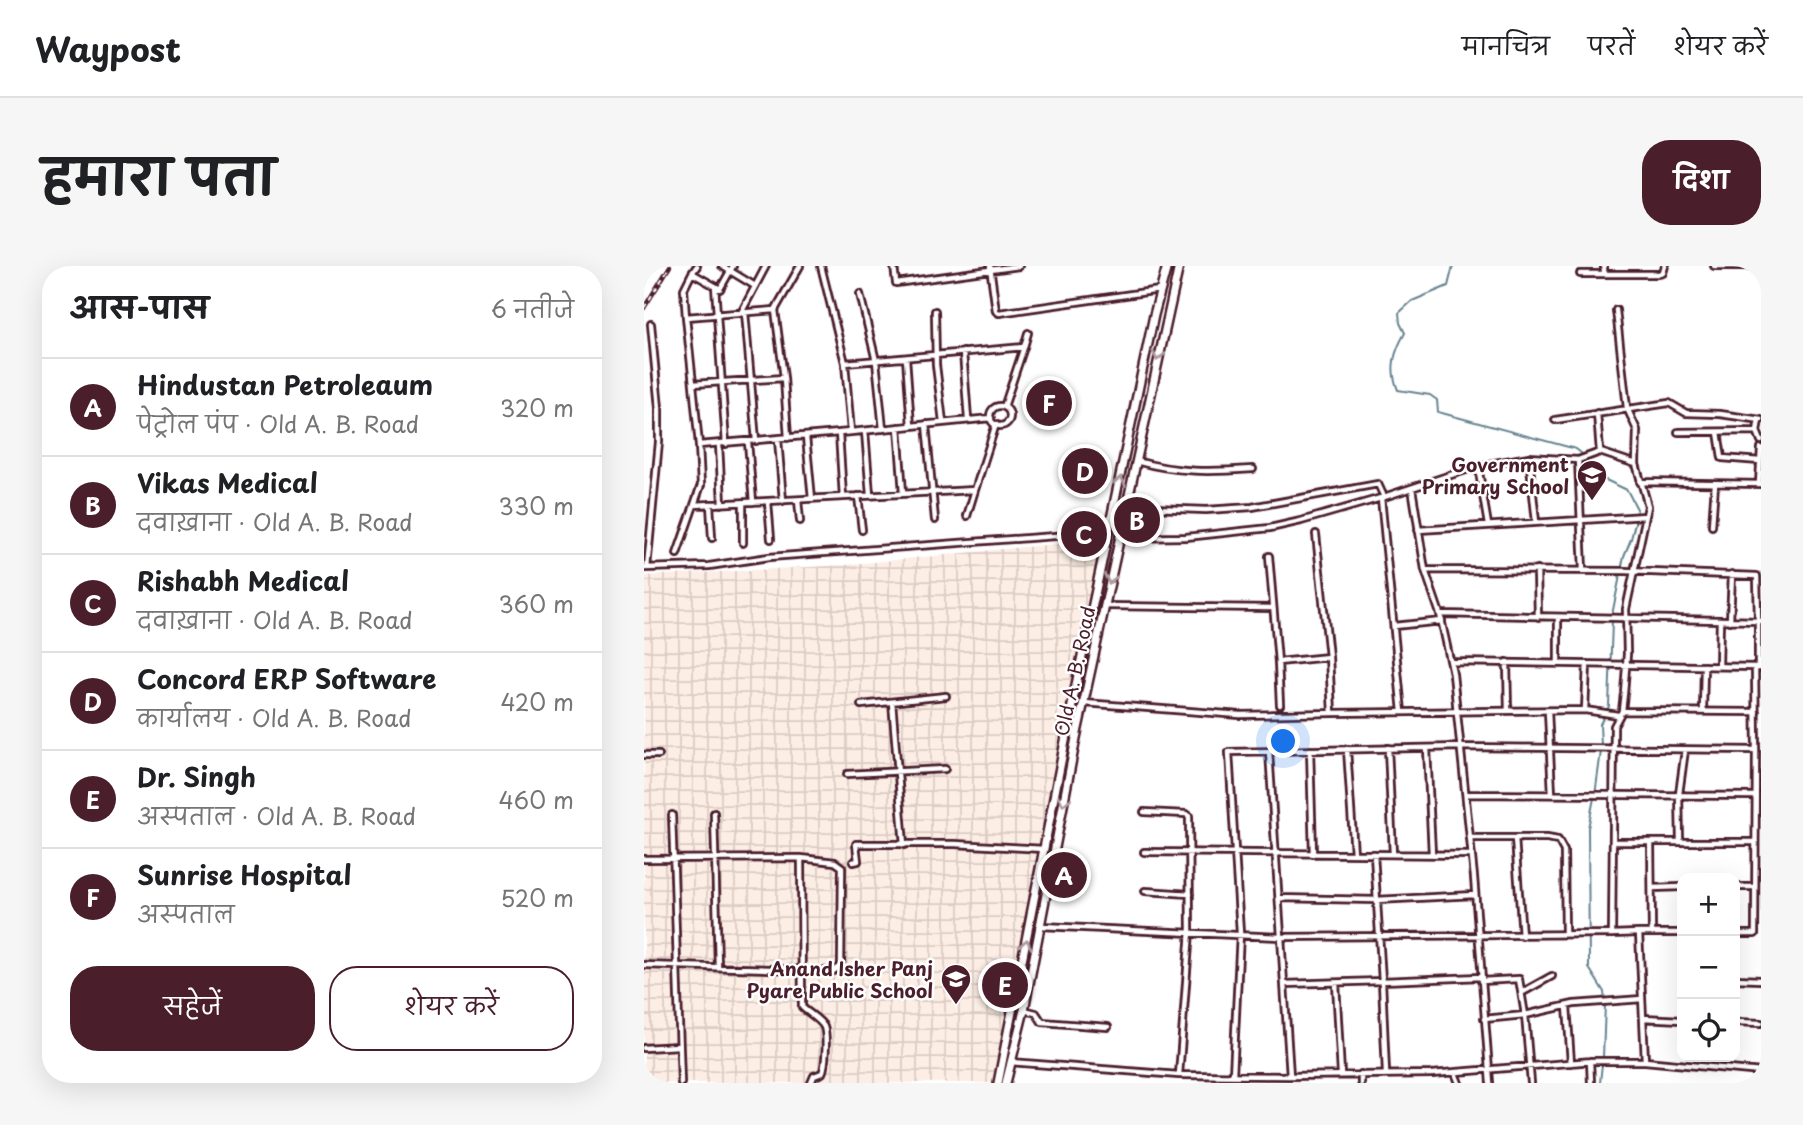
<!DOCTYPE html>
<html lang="hi">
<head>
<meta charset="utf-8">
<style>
  :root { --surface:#fff; --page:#f6f6f6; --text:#202124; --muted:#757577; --line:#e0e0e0; --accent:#4a1f2b }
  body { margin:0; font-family:"Playpen Sans","Playpen Sans Deva",sans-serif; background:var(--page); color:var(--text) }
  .controls { position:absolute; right:21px; bottom:21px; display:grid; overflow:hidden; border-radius:14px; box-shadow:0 7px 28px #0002 }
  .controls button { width:63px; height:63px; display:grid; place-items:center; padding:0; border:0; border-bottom:2px solid var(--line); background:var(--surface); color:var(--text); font:35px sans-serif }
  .you { position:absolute; left:640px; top:476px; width:24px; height:24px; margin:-18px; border:5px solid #fff; border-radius:50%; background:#1a73e8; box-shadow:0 0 0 10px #1a73e833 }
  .badge { display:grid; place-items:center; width:46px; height:46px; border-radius:50%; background:var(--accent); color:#fff; font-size:23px; font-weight:700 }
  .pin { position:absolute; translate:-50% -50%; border:4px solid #fff; box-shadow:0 2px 7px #0006 }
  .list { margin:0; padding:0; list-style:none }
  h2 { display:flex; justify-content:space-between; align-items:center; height:91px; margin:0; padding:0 28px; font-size:30px }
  h2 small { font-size:23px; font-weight:400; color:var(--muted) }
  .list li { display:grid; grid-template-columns:46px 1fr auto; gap:21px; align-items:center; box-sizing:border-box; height:98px; padding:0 28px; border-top:2px solid var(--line) }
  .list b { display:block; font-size:26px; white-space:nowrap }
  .list p { margin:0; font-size:23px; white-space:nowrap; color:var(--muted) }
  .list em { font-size:23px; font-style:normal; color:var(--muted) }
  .actions { display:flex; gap:14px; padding:21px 28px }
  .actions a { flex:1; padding:16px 0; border:2px solid var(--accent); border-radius:28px; text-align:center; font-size:24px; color:var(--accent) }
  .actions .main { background:var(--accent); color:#fff }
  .icon { flex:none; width:38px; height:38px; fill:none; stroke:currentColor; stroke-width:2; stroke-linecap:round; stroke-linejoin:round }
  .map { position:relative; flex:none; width:1117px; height:817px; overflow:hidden; border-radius:28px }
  header { display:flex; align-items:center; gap:42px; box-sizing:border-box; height:98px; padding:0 35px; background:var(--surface); border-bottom:2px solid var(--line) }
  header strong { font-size:33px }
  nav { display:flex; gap:38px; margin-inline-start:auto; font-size:24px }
  .intro { display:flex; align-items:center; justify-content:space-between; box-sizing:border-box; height:168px; padding:0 42px }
  h1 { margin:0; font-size:49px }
  .button { padding:18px 32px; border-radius:28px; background:var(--accent); color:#fff; font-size:24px; font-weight:700 }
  main { display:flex; gap:42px; padding:0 42px }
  aside { flex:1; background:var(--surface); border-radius:28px; box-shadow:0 7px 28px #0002 }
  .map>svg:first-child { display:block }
  .industrial { fill:url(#industrial-grid) }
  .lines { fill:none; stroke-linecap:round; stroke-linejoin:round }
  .stream { stroke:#658490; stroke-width:2 }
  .street-casing { stroke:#4a1f2b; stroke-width:10 }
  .primary-casing { stroke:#4a1f2b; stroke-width:12 }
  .street { stroke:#fff; stroke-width:4.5 }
  .primary { stroke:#fff; stroke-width:7 }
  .rail-casing { stroke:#4a1f2b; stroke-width:4.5 }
  .rail { stroke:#fff; stroke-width:2; stroke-dasharray:5; stroke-linecap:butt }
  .oneway { stroke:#ae9aa0 }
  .labels { text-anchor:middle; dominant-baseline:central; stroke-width:5; stroke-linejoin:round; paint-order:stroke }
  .poi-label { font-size:19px; font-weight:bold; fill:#4a1f2b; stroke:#fff; text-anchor:end }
  .street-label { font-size:19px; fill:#4a1f2b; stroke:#fff }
</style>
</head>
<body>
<header>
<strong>Waypost</strong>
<nav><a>मानचित्र</a><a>परतें</a><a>शेयर करें</a></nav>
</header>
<div class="intro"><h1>हमारा पता</h1><a class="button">दिशा</a></div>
<main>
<aside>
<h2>आस-पास<small>6 नतीजे</small></h2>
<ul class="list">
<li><span class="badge">A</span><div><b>Hindustan Petroleaum</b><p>पेट्रोल पंप · Old A. B. Road</p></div><em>320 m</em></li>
<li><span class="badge">B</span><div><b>Vikas Medical</b><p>दवाख़ाना · Old A. B. Road</p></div><em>330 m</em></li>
<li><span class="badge">C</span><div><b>Rishabh Medical</b><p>दवाख़ाना · Old A. B. Road</p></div><em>360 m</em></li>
<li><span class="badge">D</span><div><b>Concord ERP Software</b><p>कार्यालय · Old A. B. Road</p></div><em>420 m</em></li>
<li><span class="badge">E</span><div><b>Dr. Singh</b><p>अस्पताल · Old A. B. Road</p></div><em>460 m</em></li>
<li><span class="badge">F</span><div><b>Sunrise Hospital</b><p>अस्पताल</p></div><em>520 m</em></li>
</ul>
<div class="actions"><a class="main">सहेजें</a><a>शेयर करें</a></div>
</aside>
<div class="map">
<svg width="1117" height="817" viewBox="0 0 1117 817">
  <defs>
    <pattern id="industrial-grid" width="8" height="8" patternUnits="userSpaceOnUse" patternTransform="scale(1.75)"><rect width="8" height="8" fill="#fceee4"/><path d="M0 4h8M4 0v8" fill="none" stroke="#daccc4"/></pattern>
  </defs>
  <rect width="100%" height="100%" fill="#fff"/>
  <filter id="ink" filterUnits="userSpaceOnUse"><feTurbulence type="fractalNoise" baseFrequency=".0143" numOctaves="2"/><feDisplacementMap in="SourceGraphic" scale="14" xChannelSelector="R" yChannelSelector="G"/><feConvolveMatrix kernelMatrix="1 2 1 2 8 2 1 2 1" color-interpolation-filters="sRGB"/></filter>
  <g filter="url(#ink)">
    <!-- industrial -->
    <path class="industrial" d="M461 273 394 589 349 817H0V310L200 299Z"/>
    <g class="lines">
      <!-- stream -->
      <path class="stream" d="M809 0 804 20 768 35 755 47 756 57 761 67C750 86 745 103 754 124L786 129 793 134 794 146 932 183 937 187 949 208 983 224 993 243 992 248
        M968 349 980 290 987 273 992 253
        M957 480 956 458 965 440 968 355
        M957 485 952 522 944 562 945 702 960 726 961 733
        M959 792 961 738
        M956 817 958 798"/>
      <!-- street casing -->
      <g class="street-casing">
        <path id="street" d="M53 0 48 7 76 23 89 0
          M78 0 111 20
          M177 0 201 97 207 166 347 152
          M250 0 252 17 375 0
          M346 0 352 45 355 47 516 24
          M960 0V8H1015L1019 7 1021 0
          M1070 0H1115
          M936 8H960
          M71 20 82 178
          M216 28 232 95 239 163
          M131 44 156 0
          M972 44 983 142 993 164 992 198
          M291 45 292 99 299 156
          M101 46 112 175
          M97 47 122 0
          M42 51 40 23 48 7
          M380 81 384 67
          M319 86 324 153
          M262 92 267 160
          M201 97 380 81 360 141
          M140 112 144 172
          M49 118 42 51 131 44 140 112 49 118 55 179
          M346 150a10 10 0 1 1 20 0a10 10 0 1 1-20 0Z
          M953 147 956 186
          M911 154 1025 137 1042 147 1076 148 1117 154
          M282 158 291 254
          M254 161 259 227
          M221 165 226 229
          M1113 165 1117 175
          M1034 166 1113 165 1115 154
          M1074 166 1078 192 1116 195
          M195 167 199 231
          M162 171 168 233
          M134 173 139 235
          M104 176 109 236
          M75 178 78 238
          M885 191 892 256
          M934 194 939 304
          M492 195C534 207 567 206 609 203
          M834 200 844 259
          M996 216 1117 218
          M1115 218 1117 182
          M768 222 781 304 796 348 809 408 830 611 846 817
          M214 230 218 264
          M737 232 758 446
          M154 234 156 255
          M124 236 127 273
          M99 237V277
          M66 238 68 272
          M50 239 331 224 352 158
          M482 241 562 244 608 241 734 218 740 231
          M323 250 331 224
          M1068 260 1071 218
          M774 264 1002 250
          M672 268 685 391
          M33 288 57 219 55 179 207 166
          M625 290 634 396
          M0 302 65 300 125 291 465 266
          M3 302 15 176V142L7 58
          M781 304 981 305 1113 310 1114 355 1076 354
          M893 304 894 351
          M461 340 629 342
          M796 348 1076 354 1075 400
          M1086 355 1088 308
          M1117 355H1114V402H1117
          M750 360 798 355
          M807 396 1111 401 1112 484
          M863 396 864 445
          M914 397V351
          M248 436 260 579
          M440 437 596 449 688 447 685 391 634 396 636 439
          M217 439 302 430
          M941 444 974 449
          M904 445 908 528
          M978 445 1112 446
          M1059 445 1060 400
          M688 447 941 444 943 398
          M744 482 749 588
          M783 482 788 588
          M703 483 710 588
          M666 484 669 588
          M625 485 646 810
          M0 489H15
          M203 508 301 503
          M822 528 1111 530
          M500 546 542 548 545 550 546 665 535 809
          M70 547 74 701
          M28 549 37 817
          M826 572H903L914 574 920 585 921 667
          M871 572 878 670
          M1036 575 1035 528 1041 484
          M970 576H1111
          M1007 576 1008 667
          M500 586 827 589
          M157 592 158 741C164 747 177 754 180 761 183 769 182 800 178 807L170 810 167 817
          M0 593 157 592 191 596 198 601 197 700 189 705 0 699
          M209 596 214 595 212 578H311L400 583
          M1091 621H1111
          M1008 622 1038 621
          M501 625 546 628
          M635 632 732 634 831 629
          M397 660 637 671 968 668 970 460 978 445 980 427 983 388 982 343 1004 240 992 198 956 186 934 194 885 191 834 200 737 232 657 255 626 262 542 271 475 272
          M995 667H1038
          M1091 713 1117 714
          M837 715 875 713 881 749 930 738 998 733
          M692 717 697 808
          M641 718 738 715 730 588
          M879 726 908 710
          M923 740 927 797
          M380 744 392 747 398 756 464 761
          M999 752 1038 754
          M840 753 881 749 887 817
          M1091 756 1117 757
          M0 782 35 780
          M946 795 947 817
          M1001 795 1117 806
          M366 796 535 809 646 810 788 808 949 795H1001L995 667 968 668
          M742 807 738 715 837 711
          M811 807 815 817
          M717 808V817
          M589 809 596 667 585 486 817 481 1112 484 1111 668H1091"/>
      </g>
      <!-- primary casing -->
      <g class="primary-casing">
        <path id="primary" d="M354 817 434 409 510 49 523 0
          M362 817 380 744 432 472 535 0"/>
      </g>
      <!-- street -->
      <use href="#street" class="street"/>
      <!-- primary -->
      <use href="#primary" class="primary"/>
      <!-- rail casing -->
      <g class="rail-casing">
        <path id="rail" d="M0 42 26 0"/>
      </g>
      <!-- rail -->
      <use href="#rail" class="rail"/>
    </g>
    <!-- one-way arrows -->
    <defs><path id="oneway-chevron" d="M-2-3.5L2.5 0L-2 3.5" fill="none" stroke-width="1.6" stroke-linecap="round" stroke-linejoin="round" transform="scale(1.75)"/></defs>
    <g class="oneway">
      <use href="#oneway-chevron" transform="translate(514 90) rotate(102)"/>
      <use href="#oneway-chevron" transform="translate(476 215) rotate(-78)"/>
      <use href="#oneway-chevron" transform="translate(466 313) rotate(102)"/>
      <use href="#oneway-chevron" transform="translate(420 535) rotate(101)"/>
      <use href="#oneway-chevron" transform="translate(382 678) rotate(-79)"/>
    </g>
  </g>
  <!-- icons -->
  <defs>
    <g id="school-pin" transform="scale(1.575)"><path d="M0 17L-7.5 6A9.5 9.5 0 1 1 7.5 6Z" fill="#4a1f2b" stroke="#fff"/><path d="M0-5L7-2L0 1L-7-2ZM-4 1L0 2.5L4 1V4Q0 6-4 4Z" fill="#fff"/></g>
  </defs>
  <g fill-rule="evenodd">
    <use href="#school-pin" x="948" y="209"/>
    <use href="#school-pin" x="312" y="713"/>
  </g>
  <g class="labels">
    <!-- poi labels -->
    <g class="poi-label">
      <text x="925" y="198">Government<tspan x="925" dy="22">Primary School</tspan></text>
      <text x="289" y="702">Anand Isher Panj<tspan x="289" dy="22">Pyare Public School</tspan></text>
    </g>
    <!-- street labels -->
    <g class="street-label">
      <text transform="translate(430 405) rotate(-78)">Old A. B. Road</text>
    </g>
  </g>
</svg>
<div class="controls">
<button>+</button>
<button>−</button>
<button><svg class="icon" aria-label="locate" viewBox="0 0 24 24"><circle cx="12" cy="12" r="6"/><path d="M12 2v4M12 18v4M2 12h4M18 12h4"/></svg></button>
</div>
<div class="you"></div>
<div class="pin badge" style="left:420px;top:609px">A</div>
<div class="pin badge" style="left:493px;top:254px">B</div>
<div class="pin badge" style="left:440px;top:268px">C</div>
<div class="pin badge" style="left:441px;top:205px">D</div>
<div class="pin badge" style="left:361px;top:719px">E</div>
<div class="pin badge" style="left:405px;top:137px">F</div>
</div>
</main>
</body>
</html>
